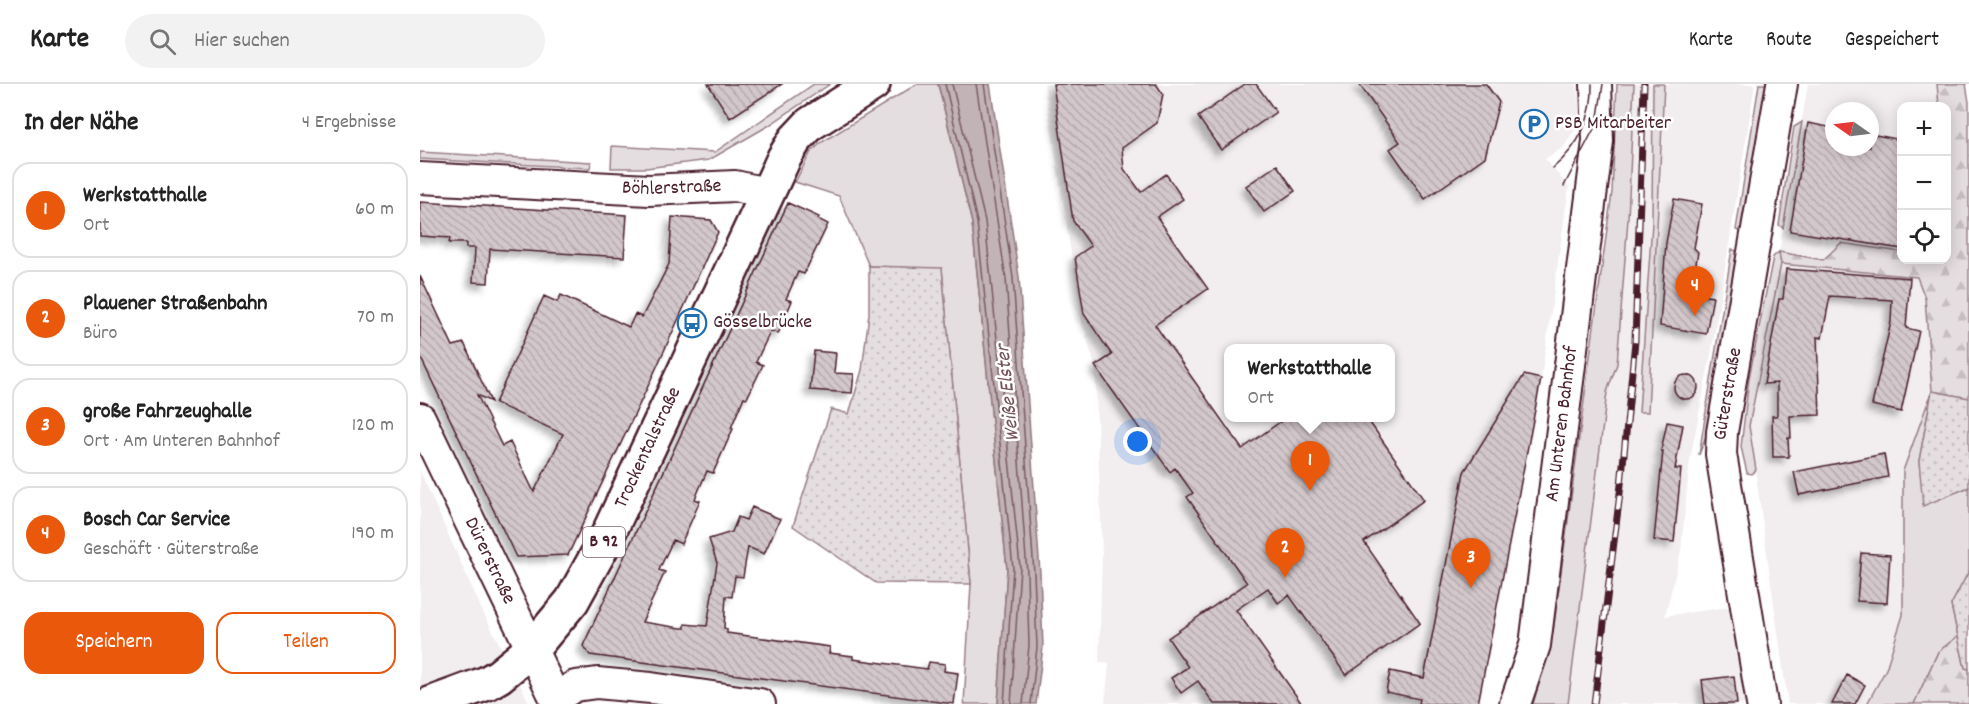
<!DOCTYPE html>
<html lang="de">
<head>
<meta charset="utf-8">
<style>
  :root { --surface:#fff; --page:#f2f2f2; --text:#222; --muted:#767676; --line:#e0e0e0; --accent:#ea580c }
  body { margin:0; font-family:Dekko,sans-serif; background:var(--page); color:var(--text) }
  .controls { position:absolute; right:18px; top:18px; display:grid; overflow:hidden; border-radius:12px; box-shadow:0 3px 15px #0003 }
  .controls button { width:54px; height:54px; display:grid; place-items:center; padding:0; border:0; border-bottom:2px solid var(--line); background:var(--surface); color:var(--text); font:30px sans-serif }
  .compass { position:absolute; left:1405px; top:18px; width:54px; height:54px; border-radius:50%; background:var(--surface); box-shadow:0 3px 15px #0003; rotate:284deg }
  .you { position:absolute; left:718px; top:358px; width:21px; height:21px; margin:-15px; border:4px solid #fff; border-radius:50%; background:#1a73e8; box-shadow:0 0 0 9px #1a73e833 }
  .badge { display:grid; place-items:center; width:39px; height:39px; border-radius:50%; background:var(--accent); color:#fff; font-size:20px; font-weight:700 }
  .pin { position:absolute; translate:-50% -50px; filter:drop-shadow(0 2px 3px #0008) }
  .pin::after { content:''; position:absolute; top:32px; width:21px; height:18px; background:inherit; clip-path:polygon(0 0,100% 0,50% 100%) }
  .popup { position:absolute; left:804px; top:260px; width:171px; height:78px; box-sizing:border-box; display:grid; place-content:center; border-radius:12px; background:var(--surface); filter:drop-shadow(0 2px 4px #0005); font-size:20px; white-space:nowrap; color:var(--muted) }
  .popup b { font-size:22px; color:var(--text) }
  .popup::after { content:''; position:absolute; left:50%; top:100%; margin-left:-12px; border:12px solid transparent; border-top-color:var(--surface) }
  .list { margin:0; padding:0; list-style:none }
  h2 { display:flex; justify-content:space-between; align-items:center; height:78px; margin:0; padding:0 24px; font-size:26px }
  h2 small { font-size:20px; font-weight:400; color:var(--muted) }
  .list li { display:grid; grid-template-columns:39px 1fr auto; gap:18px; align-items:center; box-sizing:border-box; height:96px; margin:0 12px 12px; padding:0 12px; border:2px solid var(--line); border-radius:18px }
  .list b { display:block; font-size:22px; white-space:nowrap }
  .list p { margin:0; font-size:20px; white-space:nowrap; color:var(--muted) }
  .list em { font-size:20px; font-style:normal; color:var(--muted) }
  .actions { display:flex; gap:12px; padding:18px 24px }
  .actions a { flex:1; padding:14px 0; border:2px solid var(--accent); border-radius:18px; text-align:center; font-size:21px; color:var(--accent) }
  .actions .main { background:var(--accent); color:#fff }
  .icon { flex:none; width:33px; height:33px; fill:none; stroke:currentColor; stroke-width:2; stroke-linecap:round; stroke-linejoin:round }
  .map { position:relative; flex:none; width:1549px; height:620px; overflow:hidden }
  header { display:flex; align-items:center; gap:36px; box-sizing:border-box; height:84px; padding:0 30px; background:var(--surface); border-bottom:2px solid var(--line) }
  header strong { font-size:28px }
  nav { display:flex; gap:33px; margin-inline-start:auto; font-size:21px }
  .search { width:420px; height:54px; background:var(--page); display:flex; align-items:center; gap:15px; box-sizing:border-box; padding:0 21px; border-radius:33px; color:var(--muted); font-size:22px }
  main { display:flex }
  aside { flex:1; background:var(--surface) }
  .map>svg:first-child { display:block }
  .built { fill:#f2eeef; fill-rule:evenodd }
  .grass { fill:#e5dee0; stroke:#987e86; stroke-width:1.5 }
  .forest { fill:url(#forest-firs); stroke:#987e86; stroke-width:1.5 }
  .garden { fill:url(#garden-dots); stroke:#987e86; stroke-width:1.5 }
  .water { fill:#c1b3b6; stroke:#91787e; stroke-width:1.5 }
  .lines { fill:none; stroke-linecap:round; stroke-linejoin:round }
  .shore { stroke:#7a5a63; stroke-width:1.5 }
  .building { fill:url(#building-back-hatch); stroke:#4a1f2b; stroke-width:1.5; filter:url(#shadow) }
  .minor-casing { stroke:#4a1f2b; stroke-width:34 }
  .major-casing { stroke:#4a1f2b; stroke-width:38 }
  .minor { stroke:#fff; stroke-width:30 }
  .major { stroke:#fff; stroke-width:33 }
  .tram { stroke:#4a1f2b; stroke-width:1.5 }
  .rail-casing { stroke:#4a1f2b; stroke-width:7 }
  .rail { stroke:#fff; stroke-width:4.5; stroke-dasharray:14; stroke-linecap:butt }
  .labels { text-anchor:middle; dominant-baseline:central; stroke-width:5; stroke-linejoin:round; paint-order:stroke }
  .shield { fill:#fff; stroke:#80626b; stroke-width:1.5 }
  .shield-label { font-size:18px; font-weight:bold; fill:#4a1f2b }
  .poi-label { font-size:20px; fill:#4a1f2b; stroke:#fff; text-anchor:start }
  .street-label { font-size:20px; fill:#4a1f2b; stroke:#fff }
  .water-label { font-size:21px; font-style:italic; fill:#74535c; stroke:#fff }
</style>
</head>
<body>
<header>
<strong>Karte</strong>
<div class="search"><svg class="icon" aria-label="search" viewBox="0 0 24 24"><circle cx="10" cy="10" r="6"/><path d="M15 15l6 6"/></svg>Hier suchen</div>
<nav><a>Karte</a><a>Route</a><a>Gespeichert</a></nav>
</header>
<main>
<aside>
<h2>In der Nähe<small>4 Ergebnisse</small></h2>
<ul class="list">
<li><span class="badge">1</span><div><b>Werkstatthalle</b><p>Ort</p></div><em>60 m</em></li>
<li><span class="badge">2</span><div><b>Plauener Straßenbahn</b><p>Büro</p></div><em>70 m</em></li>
<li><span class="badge">3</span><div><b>große Fahrzeughalle</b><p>Ort · Am Unteren Bahnhof</p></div><em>120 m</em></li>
<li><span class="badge">4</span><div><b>Bosch Car Service</b><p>Geschäft · Güterstraße</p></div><em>190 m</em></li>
</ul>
<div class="actions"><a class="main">Speichern</a><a>Teilen</a></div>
</aside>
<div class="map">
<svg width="1549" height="620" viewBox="0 0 1549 620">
  <defs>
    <pattern id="forest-firs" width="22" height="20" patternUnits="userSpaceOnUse" patternTransform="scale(1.5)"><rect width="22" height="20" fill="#e5dee0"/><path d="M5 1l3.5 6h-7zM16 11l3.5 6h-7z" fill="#c6bec0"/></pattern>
    <pattern id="garden-dots" width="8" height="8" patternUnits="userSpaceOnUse" patternTransform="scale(1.5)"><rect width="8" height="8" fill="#e5dee0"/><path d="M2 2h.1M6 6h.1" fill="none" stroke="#c6bec0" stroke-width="1.8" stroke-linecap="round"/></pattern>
    <pattern id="building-back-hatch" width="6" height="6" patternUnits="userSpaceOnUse" patternTransform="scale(1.5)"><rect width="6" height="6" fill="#d2c7cb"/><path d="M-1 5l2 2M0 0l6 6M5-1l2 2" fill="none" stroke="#b6aaae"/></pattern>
    <filter id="shadow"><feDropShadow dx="-5.5" dy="5.5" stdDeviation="3" flood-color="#0004"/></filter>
  </defs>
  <rect width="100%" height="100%" fill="#fff"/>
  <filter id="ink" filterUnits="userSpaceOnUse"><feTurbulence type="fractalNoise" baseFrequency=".0167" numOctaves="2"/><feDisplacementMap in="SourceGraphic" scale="12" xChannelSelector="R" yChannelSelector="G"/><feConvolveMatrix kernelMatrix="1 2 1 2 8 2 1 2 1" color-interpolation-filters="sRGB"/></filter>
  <g filter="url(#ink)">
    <!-- built -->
    <path class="built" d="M624 0H1157L1160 37 1144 63 1125 75 1149 103 1121 295 1058 620H685L689 579 679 578 682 470 675 282 662 238ZM809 264H971V334H809Z
      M1214 0H1233L1232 139 1219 327 1228 328 1244 0H1335L1292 265 1270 375 1261 467 1245 532 1315 522 1330 620H1148L1187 308 1197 280 1208 135Z
      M1388 0H1517L1519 22H1482L1481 168 1421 159 1403 176 1359 168ZM1414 27H1450V63H1414Z
      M1361 180 1497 193 1505 214 1512 307 1483 387V531L1466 585 1447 620H1368L1329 342Z
      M0 387 62 526 110 620H0Z"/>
    <!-- grass -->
    <path class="grass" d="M394 0H410L348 42 289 76 226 84H191L192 62 295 68Z
      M497 0H518L552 139 587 485 578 620H544L551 500 522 185 449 182 419 112 375 98 391 68 402 58Z
      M1197 0H1214L1208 135 1197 280 1187 308 1148 620H1113L1133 548 1192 108Z
      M1233 0H1244L1228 328H1219L1232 139Z
      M1339 0H1348L1324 148 1316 146Z
      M1382 38 1363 144 1359 141 1374 43Z
      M0 68 171 78 170 84 0 75Z
      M1312 165 1320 169 1297 322 1279 371Z
      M1359 168 1361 180 1329 342 1336 386 1331 390 1327 389 1321 363 1329 294 1353 173Z
      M1512 307 1499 377 1504 421 1549 403V487L1531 521 1538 552 1518 568 1494 620H1447L1466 585 1483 531V387Z"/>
    <!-- forest -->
    <path class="forest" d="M1517 0H1546L1549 18V314L1512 307 1505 214 1497 193 1361 180 1359 168 1403 176 1421 159 1481 168 1482 176H1526V22H1519Z
      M1538 552 1545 584 1549 585V620H1494L1518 568Z"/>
    <!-- garden -->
    <path class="garden" d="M449 182 522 184 551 500 456 499 373 442 411 325 429 330 442 286 449 230Z
      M1512 307 1549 314V403L1503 422 1499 377Z
      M1549 487V585L1545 584 1531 521Z"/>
    <!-- water -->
    <path class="water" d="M518 0H570L599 193 620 489 623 563 616 620H578L587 485 552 139Z"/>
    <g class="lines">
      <!-- shore -->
      <path class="shore" d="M525 0 557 138 593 484 584 620
        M532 0 565 137 600 483 591 620
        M556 0 586 195 607 489 609 562 603 620
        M564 0 593 194 614 489 617 563 611 620"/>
    </g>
    <!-- building -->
    <path class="building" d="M288 0H362L310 34Z
      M633 0H736L743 10 737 39 702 64 704 85 721 108 746 90 763 115 737 133 788 205 735 241 822 365 867 333H946L1004 416 944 458 1000 539 926 591 869 511 858 519 848 504 816 526 882 620H794L778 597 761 609 751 594 768 583 748 554 827 499 767 413 773 409 755 384 750 388 675 282 692 271 664 230 655 173 671 162 653 137Z
      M825 0H836L856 28 801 66 778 33Z
      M939 0H1066L1079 18 1065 73 1005 115 970 65 980 58Z
      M1388 39 1414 44V63H1450V50L1482 56V165L1370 147Z
      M857 81 875 107 844 128 826 102Z
      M1254 115 1282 120 1274 164 1278 168 1271 210 1293 213 1286 250 1240 242 1246 159Z
      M0 118 207 131 204 173 70 165 68 199 53 198 55 164H46V159H29L30 154 0 152Z
      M368 119 399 133 398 135 408 140 384 190 378 188 366 215 372 217 358 250 352 247 350 248 336 278 343 281 327 314 324 313 311 344 313 345 293 389 287 387 275 415 280 417 261 460 253 456 239 486 245 488 222 538 261 544H265V540L287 542 297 479 289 455 312 448 318 433 326 436 332 423 360 435 344 470 328 463 323 493 315 492 312 513 306 512 304 544 307 545V549L410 563 409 569 433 572V575L507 585 509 578 525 580 524 587 538 589 534 620 170 571 163 562Z
      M252 133 291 136 298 148 229 300 148 471 96 473 0 272V192L33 262 44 259 71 318 57 311 82 362 90 358 114 408 143 350 75 319 124 212 137 218 141 211 209 243 215 230 222 233 249 180Z
      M1366 185 1490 194 1486 244 1499 247 1481 328 1452 321 1471 238 1472 216 1410 212 1402 254 1397 253 1400 331 1370 332 1371 354H1368L1369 373H1353L1352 332H1357V299L1344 300 1359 215H1363Z
      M394 267 416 269 414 289 434 290 432 309 390 306Z
      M1104 291 1121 295 1058 620H999L1000 615 966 608 970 587 1004 594 1044 388Z
      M1254 303a12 12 0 1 1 24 0a12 12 0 1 1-24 0Z
      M1247 338 1263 341 1255 385H1261L1254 458 1234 456 1243 367H1241Z
      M1464 370 1468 393 1379 411 1374 388Z
      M1441 469 1470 471 1467 519 1437 517Z
      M1427 591 1445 601 1435 620H1412Z
      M1314 592 1317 620H1285L1282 596Z"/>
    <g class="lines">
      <!-- minor casing -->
      <g class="minor-casing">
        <g id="minor">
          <path id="s1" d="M0 94 229 106 315 102 346 109"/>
          <path id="s2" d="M0 334 138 620"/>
          <path d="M135 614 155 602 177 599 231 604 340 620"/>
          <path id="s3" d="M1095 620 1115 561 1178 57 1176 0"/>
          <path id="s4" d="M1342 620 1301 370 1302 348 1362 0"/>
        </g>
      </g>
      <!-- major casing -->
      <g class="major-casing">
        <g id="major">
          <path id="s5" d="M10 620 67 599 79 592 112 565 152 517 185 457 364 74 375 56 390 40 453 0"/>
        </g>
      </g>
      <!-- minor -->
      <use href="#minor" class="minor"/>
      <!-- major -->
      <use href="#major" class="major"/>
      <!-- tram -->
      <path class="tram" d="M1133 84C1159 62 1173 34 1172 0
        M1144 102 1177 39 1183 0"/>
      <!-- rail casing -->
      <g class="rail-casing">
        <path id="rail" d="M1174 620 1201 401 1215 257 1224 0"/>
      </g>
      <!-- rail -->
      <use href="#rail" class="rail"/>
    </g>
  </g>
  <!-- icons -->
  <defs>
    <g id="parking-ring" transform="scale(1.5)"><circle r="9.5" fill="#fff" stroke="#1f6fb2" stroke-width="1.5"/><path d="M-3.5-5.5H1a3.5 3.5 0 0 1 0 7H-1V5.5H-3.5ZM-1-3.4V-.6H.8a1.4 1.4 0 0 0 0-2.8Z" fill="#1f6fb2"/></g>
    <g id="bus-ring" transform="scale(1.5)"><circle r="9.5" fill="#fff" stroke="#1f6fb2" stroke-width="1.5"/><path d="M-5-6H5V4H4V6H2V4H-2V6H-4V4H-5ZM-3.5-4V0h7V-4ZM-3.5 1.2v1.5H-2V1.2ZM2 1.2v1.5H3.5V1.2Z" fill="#1f6fb2"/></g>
  </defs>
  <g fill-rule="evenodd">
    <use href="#parking-ring" x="1114" y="40"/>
    <use href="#bus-ring" x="272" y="239"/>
  </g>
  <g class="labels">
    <!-- shield labels -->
    <rect class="shield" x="163" y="443" width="42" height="30" rx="4.5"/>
    <g class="shield-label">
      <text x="184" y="458">B 92</text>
    </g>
    <!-- poi labels -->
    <g class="poi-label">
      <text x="1135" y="40">PSB Mitarbeiter</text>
      <text x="293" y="239">Gösselbrücke</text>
    </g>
    <!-- street labels -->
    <g class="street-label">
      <text stroke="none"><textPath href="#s1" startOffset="252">Böhlerstraße</textPath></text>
      <text stroke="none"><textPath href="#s4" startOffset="314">Güterstraße</textPath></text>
      <text stroke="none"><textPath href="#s3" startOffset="285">Am Unteren Bahnhof</textPath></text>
      <text stroke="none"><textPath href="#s5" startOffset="351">Trockentalstraße</textPath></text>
      <text stroke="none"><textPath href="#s2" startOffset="159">Dürerstraße</textPath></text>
    </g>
    <!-- water labels -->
    <g class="water-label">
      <text transform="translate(589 309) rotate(-96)">Weiße Elster</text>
    </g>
  </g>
</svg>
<div class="controls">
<button>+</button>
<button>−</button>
<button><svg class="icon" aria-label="locate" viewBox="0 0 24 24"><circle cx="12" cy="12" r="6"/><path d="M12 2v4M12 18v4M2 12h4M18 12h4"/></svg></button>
</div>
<svg class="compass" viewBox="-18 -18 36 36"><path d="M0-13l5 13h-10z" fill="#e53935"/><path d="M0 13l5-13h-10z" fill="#767676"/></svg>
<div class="you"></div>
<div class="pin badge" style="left:890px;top:407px">1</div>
<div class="popup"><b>Werkstatthalle</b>Ort</div>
<div class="pin badge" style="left:865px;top:494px">2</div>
<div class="pin badge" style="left:1051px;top:504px">3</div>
<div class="pin badge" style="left:1275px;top:232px">4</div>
</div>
</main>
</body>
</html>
